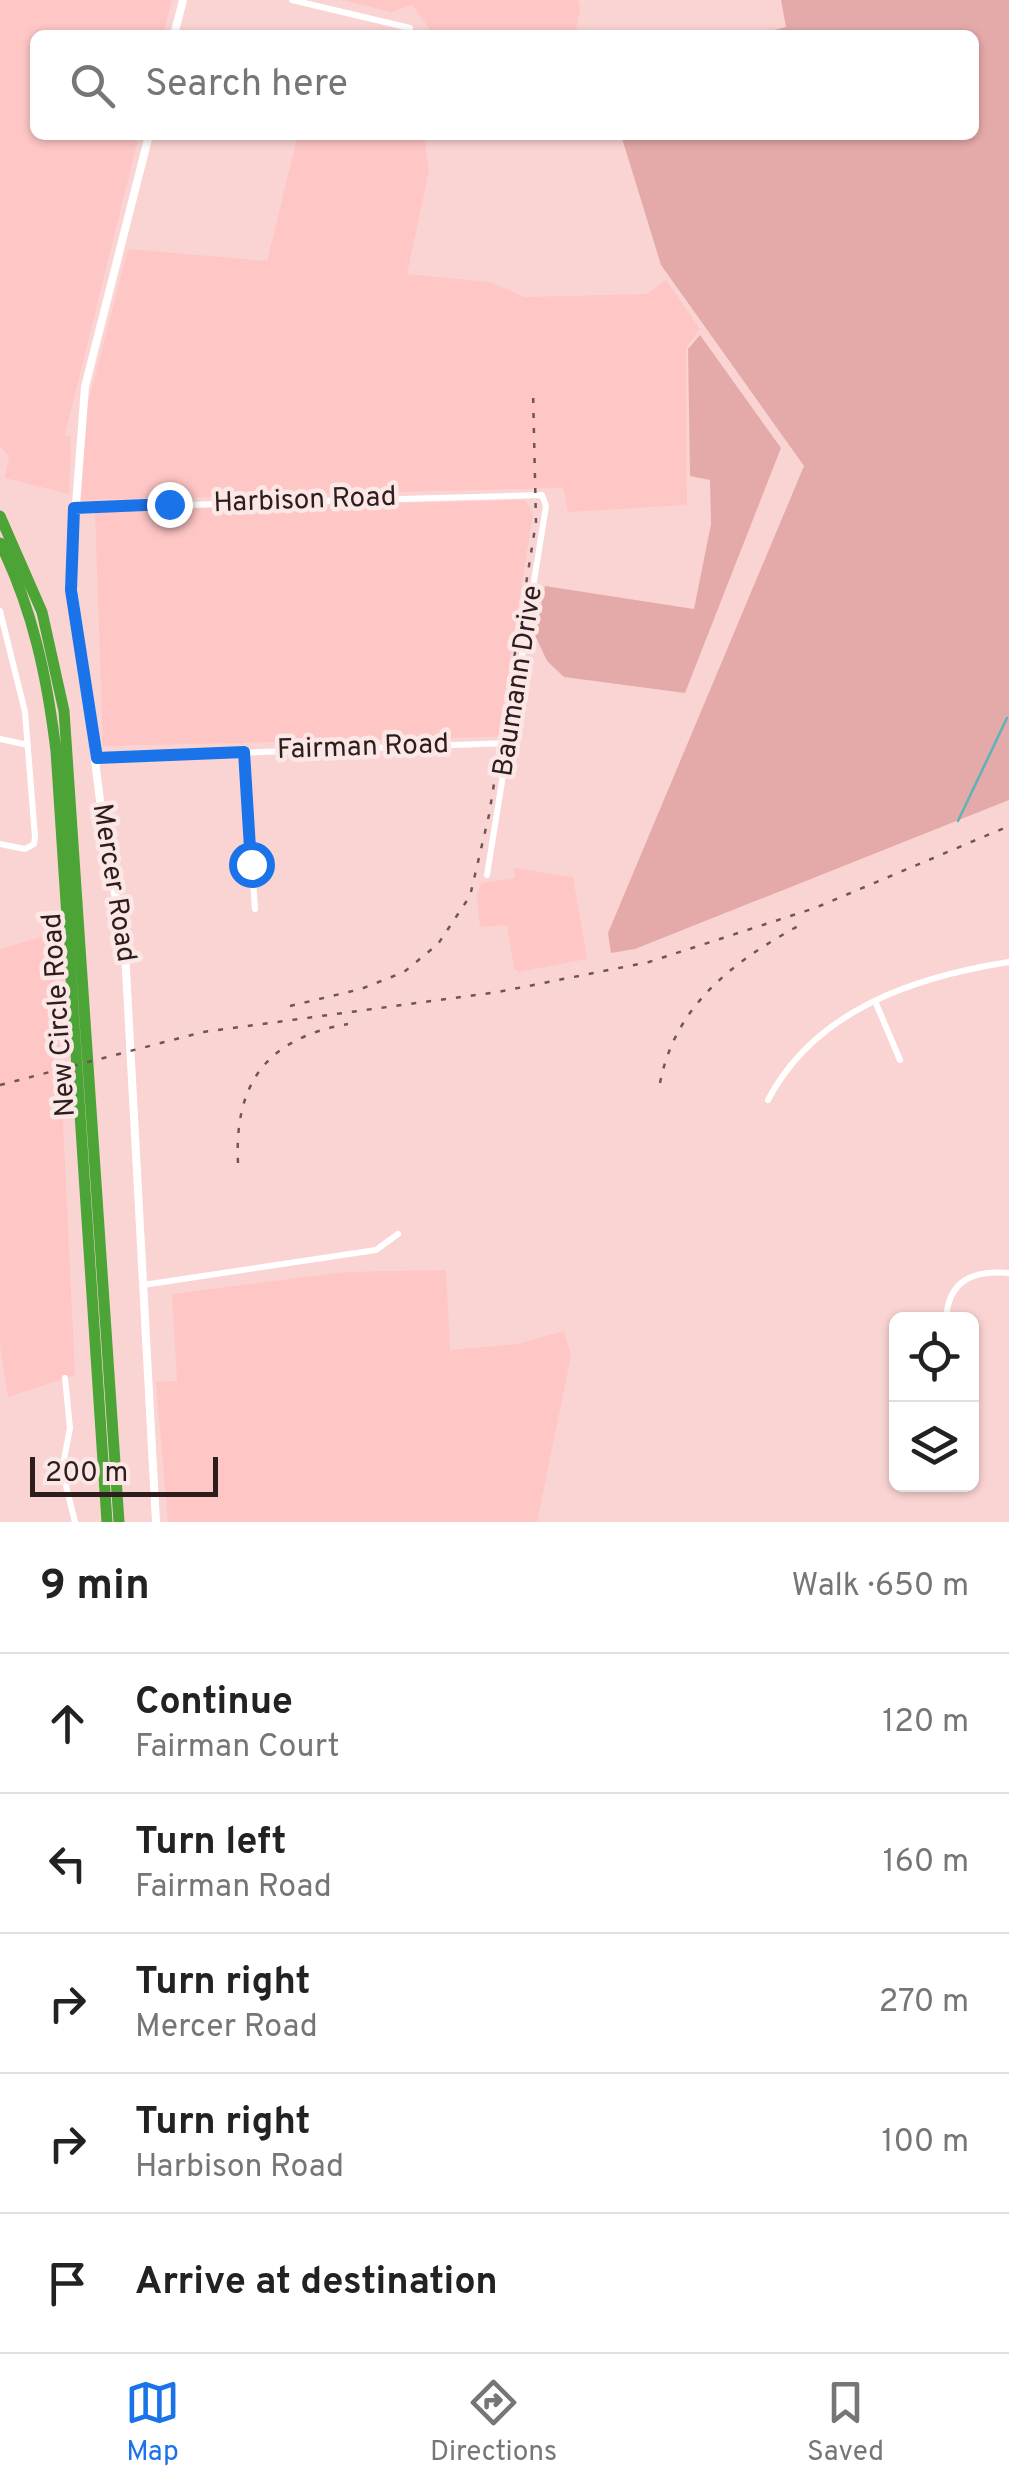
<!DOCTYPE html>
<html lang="en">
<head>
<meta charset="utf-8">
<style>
  :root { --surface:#fff; --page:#f6f6f6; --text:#222; --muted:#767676; --line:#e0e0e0; --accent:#1a73e8 }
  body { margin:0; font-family:Overpass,sans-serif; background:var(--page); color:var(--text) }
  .controls { position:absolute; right:30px; bottom:30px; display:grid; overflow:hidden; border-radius:15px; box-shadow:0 2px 8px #0004 }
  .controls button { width:90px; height:90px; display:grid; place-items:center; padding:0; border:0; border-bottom:2px solid var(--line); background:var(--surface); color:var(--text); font:50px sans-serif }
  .scale { position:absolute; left:30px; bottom:25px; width:188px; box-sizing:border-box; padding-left:10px; border:5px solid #2e1d1d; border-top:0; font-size:28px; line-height:35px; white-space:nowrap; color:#2e1d1d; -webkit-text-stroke:8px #fae7e6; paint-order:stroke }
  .stop { position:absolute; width:30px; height:30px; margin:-22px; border:8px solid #1a73e8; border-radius:50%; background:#fff }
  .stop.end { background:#1a73e8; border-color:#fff; box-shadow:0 2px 10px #0008 }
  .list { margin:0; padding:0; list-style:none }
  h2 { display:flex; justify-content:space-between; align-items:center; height:130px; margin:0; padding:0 40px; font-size:42px }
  h2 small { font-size:32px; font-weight:400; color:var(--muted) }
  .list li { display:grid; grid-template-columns:65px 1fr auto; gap:30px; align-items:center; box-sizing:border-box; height:140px; padding:0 40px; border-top:2px solid var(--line) }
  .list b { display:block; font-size:38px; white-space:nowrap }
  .list p { margin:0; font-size:32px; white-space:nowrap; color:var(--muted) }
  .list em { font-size:32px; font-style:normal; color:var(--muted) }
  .icon { flex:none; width:55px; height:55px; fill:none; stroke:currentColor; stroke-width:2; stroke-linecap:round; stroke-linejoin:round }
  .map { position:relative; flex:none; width:1009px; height:1522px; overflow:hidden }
  .search { position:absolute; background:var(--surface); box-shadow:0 2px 8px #0004; left:30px; right:30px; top:30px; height:110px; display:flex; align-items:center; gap:25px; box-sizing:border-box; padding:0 35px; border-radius:15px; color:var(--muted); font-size:38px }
  .sheet { height:830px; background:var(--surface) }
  nav { display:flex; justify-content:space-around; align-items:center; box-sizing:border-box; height:140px; border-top:2px solid var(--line); background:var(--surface); font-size:28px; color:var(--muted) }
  nav a { display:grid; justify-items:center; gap:5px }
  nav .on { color:var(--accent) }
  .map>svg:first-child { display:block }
  .built { fill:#fec6c5 }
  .green { fill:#e4aaa9 }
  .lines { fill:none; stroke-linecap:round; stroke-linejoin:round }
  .stream { stroke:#5cb3b8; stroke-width:2.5 }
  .minor { stroke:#fff; stroke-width:6 }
  .tertiary { stroke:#fff; stroke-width:8 }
  .motorway { stroke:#4ca436; stroke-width:11 }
  .rail { stroke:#6d5656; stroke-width:2.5; stroke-dasharray:5 10; stroke-linecap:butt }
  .route { stroke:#1a73e8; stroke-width:12 }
  .labels { text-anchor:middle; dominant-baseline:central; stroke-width:9; stroke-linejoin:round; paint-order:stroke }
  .street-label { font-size:28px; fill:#2e1d1d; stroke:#fae7e6 }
</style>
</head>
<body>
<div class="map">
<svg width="1009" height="1522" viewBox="0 0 1009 1522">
  <rect width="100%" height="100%" fill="#fad4d3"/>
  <!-- built -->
  <path class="built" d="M0 0H172L163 35H35V135H139L65 435 71 437 69 494 5 478 9 457 0 446Z
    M342 0H578L580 8 575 35H446L432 32 412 5 391 12Z
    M298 135H424L429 170 407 274 489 282 525 297 647 294 666 280 700 329 686 348 687 505 568 512 563 488 80 500 84 419 128 249 267 261Z
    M525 500 533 513 498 737 103 746 95 511Z
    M514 868 573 877 587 959 519 972 514 969 507 925 480 927 477 896 481 883 515 878Z
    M54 933 75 1375 8 1397 0 1346V949Z
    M446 1270 450 1350 517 1344 564 1331 571 1356 537 1522H168L156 1382 177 1381 172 1294 345 1272Z"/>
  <!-- green -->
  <path class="green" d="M781 0H1009V800L635 949 611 953 608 933 804 466 661 265 621 135H974V35H754L786 27Z
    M700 335 781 448 685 693 564 677 547 661 535 635 545 586 694 609 711 524 710 480 690 476 688 349Z"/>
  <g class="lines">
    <!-- stream -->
    <path class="stream" d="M958 821 1007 718"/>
    <!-- minor -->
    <path class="minor" d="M292 0 410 28
      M75 508 542 495 546 506 487 875
      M0 611 25 712 35 837 34 844 25 849 0 844
      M0 739 28 745
      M244 752 255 909
      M97 758 509 743
      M875 1001 900 1060
      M768 1100C815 1010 914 977 1009 962
      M143 1285 376 1250 398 1234
      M946 1320C948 1280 973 1270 1009 1273
      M65 1378 70 1428 62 1470 75 1522"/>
    <!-- tertiary -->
    <path class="tertiary" d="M174 35 183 0
      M149 135 85 387 71 571 103 824 125 951 156 1522"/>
    <!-- motorway -->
    <path class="motorway" d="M0 516 42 612 64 711 119 1522
      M0 543C33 610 47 677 56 751L107 1522"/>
    <!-- rail -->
    <path class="rail" d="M290 1006 361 989 404 972 438 944 470 896 489 815 536 522 533 391
      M660 1083C675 1005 734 961 800 925
      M0 1085 203 1032 498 992 649 962 815 908 1009 826
      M238 1163C234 1082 268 1038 348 1024"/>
  </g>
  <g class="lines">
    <!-- route -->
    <path class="route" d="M169 504 74 508 71 590 97 758 244 752 251 864"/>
  </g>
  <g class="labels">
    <!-- street labels -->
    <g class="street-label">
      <text transform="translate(305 501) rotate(-2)">Harbison Road</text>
      <text transform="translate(519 681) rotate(-81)">Baumann Drive</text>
      <text transform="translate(363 748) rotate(-2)">Fairman Road</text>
      <text transform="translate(113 883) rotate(81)">Mercer Road</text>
      <text transform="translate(60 1015) rotate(-94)">New Circle Road</text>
    </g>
  </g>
</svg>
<div class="controls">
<button><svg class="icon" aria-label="locate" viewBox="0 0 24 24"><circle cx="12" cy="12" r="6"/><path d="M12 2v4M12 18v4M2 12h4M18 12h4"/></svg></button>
<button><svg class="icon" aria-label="layers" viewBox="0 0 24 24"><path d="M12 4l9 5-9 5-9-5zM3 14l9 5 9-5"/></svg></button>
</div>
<div class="scale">200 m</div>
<div class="stop" style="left:251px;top:864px"></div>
<div class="stop end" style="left:169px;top:504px"></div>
<div class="search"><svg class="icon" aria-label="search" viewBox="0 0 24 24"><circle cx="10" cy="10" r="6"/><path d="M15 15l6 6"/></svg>Search here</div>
</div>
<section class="sheet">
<h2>9 min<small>Walk · 650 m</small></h2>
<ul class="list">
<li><svg class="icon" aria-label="ahead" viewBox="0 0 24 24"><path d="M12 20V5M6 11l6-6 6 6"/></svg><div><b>Continue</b><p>Fairman Court</p></div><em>120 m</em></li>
<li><svg class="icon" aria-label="left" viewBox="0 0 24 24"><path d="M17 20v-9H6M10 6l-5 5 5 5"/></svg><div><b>Turn left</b><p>Fairman Road</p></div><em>160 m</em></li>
<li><svg class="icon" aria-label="right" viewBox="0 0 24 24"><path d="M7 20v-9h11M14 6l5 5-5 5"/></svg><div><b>Turn right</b><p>Mercer Road</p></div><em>270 m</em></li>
<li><svg class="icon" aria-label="right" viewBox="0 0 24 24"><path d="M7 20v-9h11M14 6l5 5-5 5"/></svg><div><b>Turn right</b><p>Harbison Road</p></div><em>100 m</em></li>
<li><svg class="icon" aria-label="arrive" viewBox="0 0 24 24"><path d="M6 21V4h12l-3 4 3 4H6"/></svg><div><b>Arrive at destination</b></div></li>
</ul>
</section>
<nav>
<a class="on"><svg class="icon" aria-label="map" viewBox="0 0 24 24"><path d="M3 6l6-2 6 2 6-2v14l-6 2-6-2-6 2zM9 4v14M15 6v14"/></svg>Map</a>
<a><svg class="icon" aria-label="directions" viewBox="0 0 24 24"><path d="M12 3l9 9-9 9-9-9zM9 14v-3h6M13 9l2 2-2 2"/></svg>Directions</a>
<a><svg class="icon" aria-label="saved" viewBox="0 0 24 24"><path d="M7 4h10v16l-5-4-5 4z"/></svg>Saved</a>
</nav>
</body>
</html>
